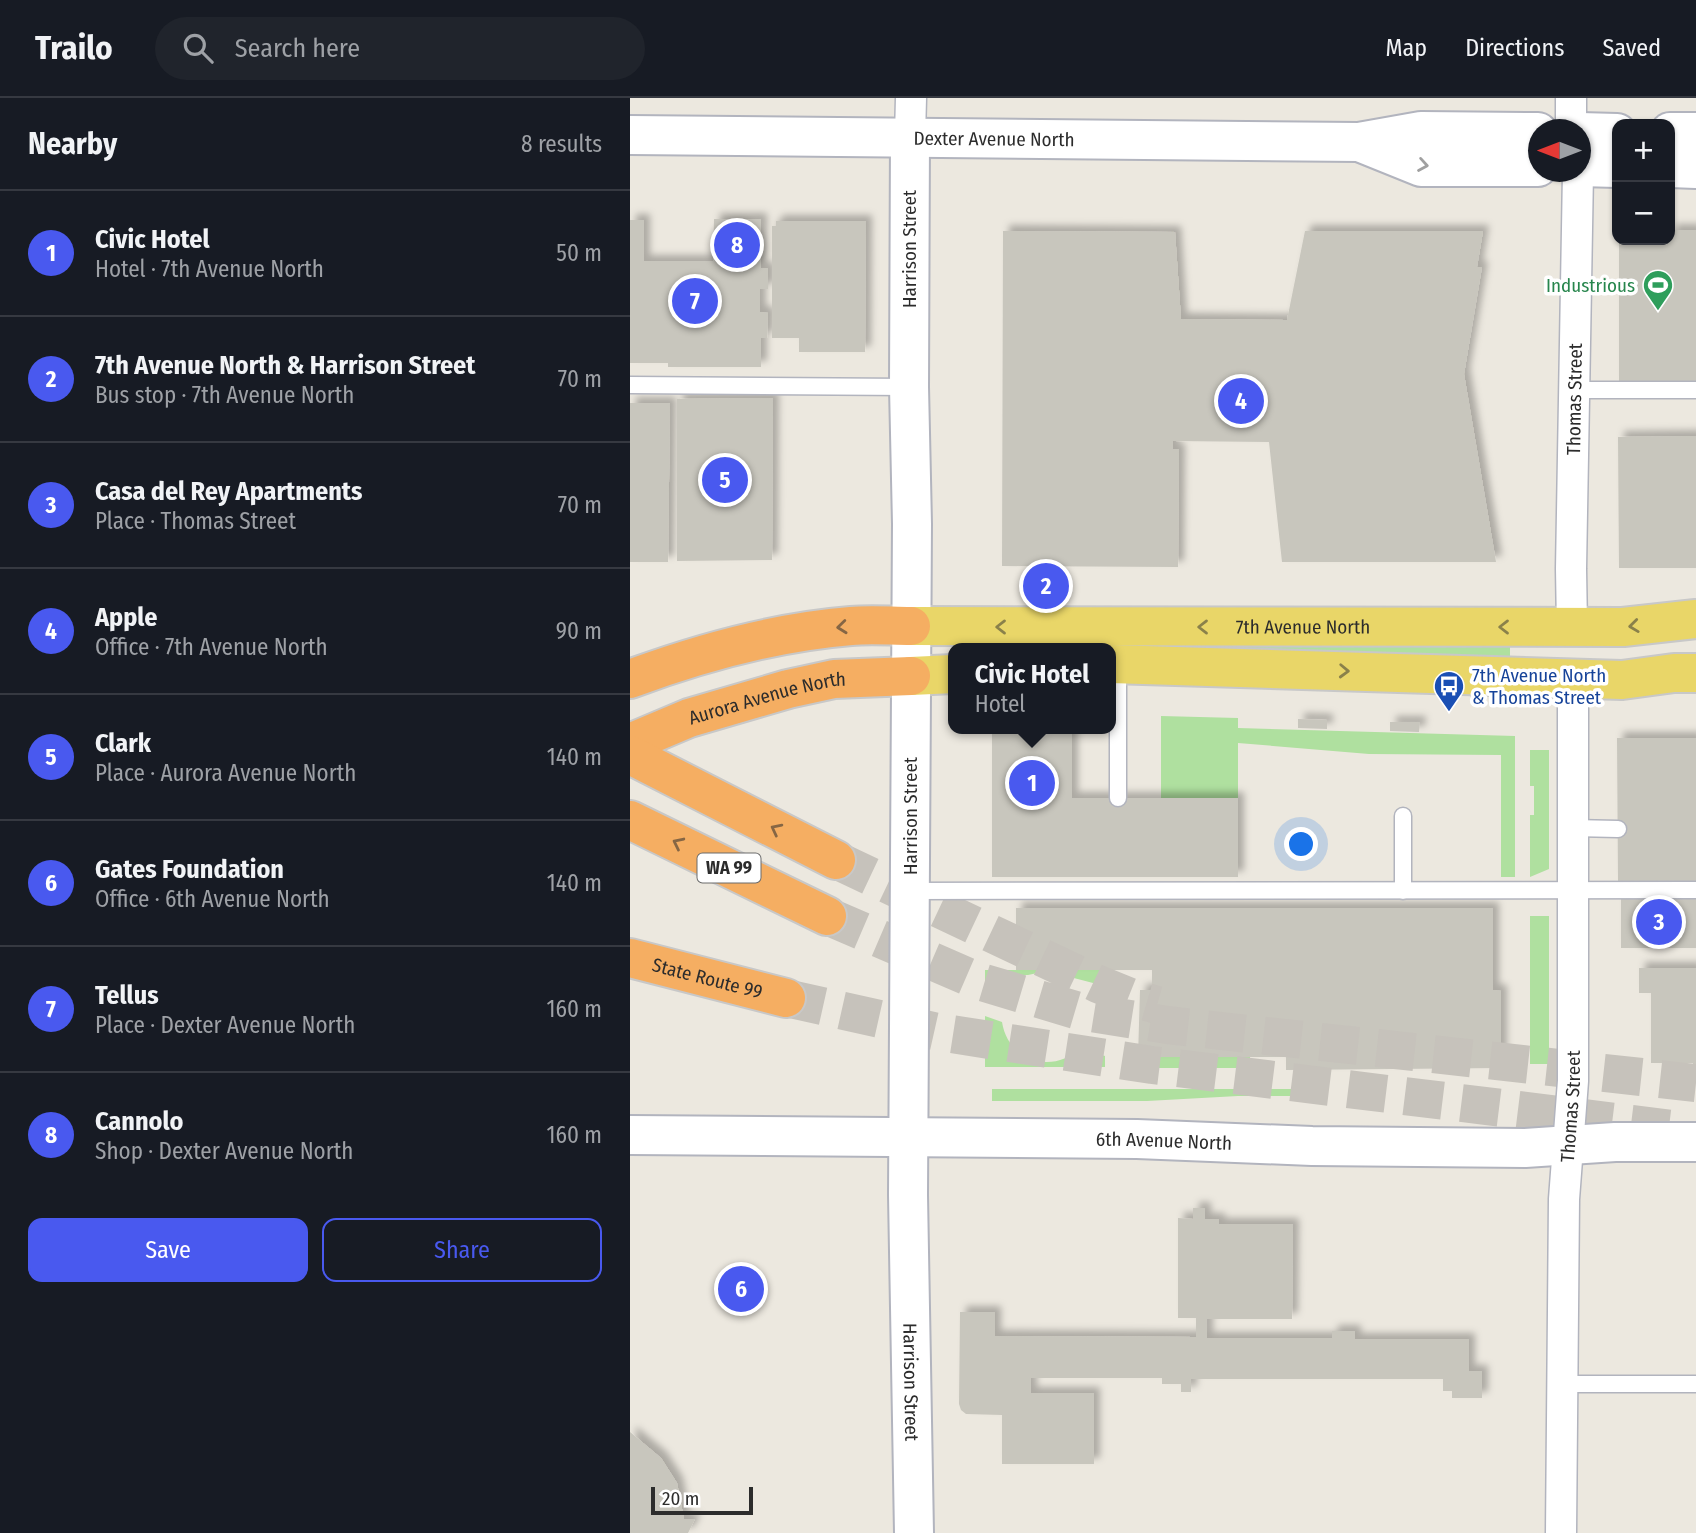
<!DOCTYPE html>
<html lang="en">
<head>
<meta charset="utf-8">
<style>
  :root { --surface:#171b24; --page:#20242c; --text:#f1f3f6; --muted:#9ea1a6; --line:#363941; --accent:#4959ef }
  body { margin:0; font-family:"Fira Sans Condensed",sans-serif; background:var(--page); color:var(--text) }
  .controls { position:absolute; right:21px; top:21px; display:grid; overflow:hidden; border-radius:14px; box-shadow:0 2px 5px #0004 }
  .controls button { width:63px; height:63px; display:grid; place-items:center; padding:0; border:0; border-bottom:2px solid var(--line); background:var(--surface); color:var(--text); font:35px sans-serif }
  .compass { position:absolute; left:898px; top:21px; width:63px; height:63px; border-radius:50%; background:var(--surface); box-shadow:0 2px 5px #0004; rotate:270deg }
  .scale { position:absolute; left:21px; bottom:18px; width:102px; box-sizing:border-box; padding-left:7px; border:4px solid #2c2c2c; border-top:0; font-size:19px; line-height:24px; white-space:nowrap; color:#2c2c2c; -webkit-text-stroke:5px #fff; paint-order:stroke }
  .you { position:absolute; left:672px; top:747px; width:24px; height:24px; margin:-18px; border:5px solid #fff; border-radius:50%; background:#1a73e8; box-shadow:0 0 0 10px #1a73e833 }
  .badge { display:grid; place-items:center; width:46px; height:46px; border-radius:50%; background:var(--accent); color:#fff; font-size:23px; font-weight:700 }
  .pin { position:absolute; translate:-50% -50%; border:4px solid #fff; box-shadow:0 2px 7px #0006 }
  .popup { position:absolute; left:318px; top:545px; width:168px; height:91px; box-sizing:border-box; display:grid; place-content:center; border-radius:14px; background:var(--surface); filter:drop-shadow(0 2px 5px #0005); font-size:23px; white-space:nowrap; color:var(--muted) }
  .popup b { font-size:26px; color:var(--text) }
  .popup::after { content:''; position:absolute; left:50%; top:100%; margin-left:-14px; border:14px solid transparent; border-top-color:var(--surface) }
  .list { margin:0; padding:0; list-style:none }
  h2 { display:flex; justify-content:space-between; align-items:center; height:91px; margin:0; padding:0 28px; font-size:30px }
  h2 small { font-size:23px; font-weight:400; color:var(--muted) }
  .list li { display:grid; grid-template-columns:46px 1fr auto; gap:21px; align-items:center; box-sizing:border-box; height:126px; padding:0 28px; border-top:2px solid var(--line) }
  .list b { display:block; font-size:26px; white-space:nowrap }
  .list p { margin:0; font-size:23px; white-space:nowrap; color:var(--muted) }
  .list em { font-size:23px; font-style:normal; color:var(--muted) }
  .actions { display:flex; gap:14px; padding:21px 28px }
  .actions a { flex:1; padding:16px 0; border:2px solid var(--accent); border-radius:14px; text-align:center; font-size:24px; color:var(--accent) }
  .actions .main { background:var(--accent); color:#fff }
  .icon { flex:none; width:38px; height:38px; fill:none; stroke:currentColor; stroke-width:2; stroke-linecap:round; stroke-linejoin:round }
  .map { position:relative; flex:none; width:1066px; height:1435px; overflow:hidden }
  header { display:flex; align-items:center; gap:42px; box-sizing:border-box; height:98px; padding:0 35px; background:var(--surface); border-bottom:2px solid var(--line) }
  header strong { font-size:33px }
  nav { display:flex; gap:38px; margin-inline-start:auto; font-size:24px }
  .search { width:490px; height:63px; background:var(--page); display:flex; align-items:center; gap:18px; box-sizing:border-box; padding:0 24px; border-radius:38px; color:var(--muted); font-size:26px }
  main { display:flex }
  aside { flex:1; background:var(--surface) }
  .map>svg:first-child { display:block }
  .green { fill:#afe09f }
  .building { fill:#c8c6bd; filter:url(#shadow) }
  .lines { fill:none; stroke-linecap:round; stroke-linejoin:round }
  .highway-tunnel { stroke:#c6c2bb; stroke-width:38; stroke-dasharray:38 19; stroke-linecap:butt }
  .lane-casing { stroke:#b2b4be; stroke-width:19 }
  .street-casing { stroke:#b2b4be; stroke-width:33 }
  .secondary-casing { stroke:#b2b4be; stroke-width:42 }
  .primary-casing { stroke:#c8c8c8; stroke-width:42 }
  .highway-casing { stroke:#c8c8c8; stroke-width:42 }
  .lane { stroke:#fff; stroke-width:16 }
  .street { stroke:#fff; stroke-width:30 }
  .secondary { stroke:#fff; stroke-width:38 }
  .primary { stroke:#e9d668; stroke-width:38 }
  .highway { stroke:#f5ae62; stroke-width:38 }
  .oneway { stroke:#a0a0a0 }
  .oneway2 { stroke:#8a814a }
  .oneway3 { stroke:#866644 }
  .labels { text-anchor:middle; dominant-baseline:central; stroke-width:7; stroke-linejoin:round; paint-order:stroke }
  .shield { fill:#fff; stroke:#6b6b6b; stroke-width:2 }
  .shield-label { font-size:18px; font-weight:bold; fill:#2c2c2c }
  .street-label { font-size:19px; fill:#2c2c2c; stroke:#fff }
  .leisure-label { font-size:19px; fill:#27864d; stroke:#fff; text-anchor:end }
  .transit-label { font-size:19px; fill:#164399; stroke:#fff; text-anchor:start }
</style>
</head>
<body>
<header>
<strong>Trailo</strong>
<div class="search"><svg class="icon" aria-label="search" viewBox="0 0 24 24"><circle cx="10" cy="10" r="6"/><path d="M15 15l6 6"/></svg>Search here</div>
<nav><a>Map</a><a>Directions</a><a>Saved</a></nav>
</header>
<main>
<aside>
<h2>Nearby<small>8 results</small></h2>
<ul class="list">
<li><span class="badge">1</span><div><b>Civic Hotel</b><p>Hotel · 7th Avenue North</p></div><em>50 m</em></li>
<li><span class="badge">2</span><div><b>7th Avenue North &amp; Harrison Street</b><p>Bus stop · 7th Avenue North</p></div><em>70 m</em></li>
<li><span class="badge">3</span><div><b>Casa del Rey Apartments</b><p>Place · Thomas Street</p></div><em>70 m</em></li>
<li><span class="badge">4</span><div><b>Apple</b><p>Office · 7th Avenue North</p></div><em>90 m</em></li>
<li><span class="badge">5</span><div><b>Clark</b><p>Place · Aurora Avenue North</p></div><em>140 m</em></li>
<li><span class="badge">6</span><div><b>Gates Foundation</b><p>Office · 6th Avenue North</p></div><em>140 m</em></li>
<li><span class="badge">7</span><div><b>Tellus</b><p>Place · Dexter Avenue North</p></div><em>160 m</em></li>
<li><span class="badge">8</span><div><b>Cannolo</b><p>Shop · Dexter Avenue North</p></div><em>160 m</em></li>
</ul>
<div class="actions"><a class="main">Save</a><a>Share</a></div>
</aside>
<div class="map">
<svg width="1066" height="1435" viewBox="0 0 1066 1435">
  <defs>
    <filter id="shadow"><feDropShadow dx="6" dy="-6" stdDeviation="3.5" flood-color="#0004"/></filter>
  </defs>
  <rect width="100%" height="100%" fill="#ece8df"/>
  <!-- green -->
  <path class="green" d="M608 546H880V561L608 553Z
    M531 618 608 620V630L885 638V779H871V657L739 656 608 645V700H531Z
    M900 652H919V771L900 779V717H904V688H900Z
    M900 818H919V966H900Z
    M355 872H475V893L463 885 417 873 398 877H378L355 888Z
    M355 918 372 924C378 963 422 977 451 950L475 958V969H355Z
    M502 955H508V959H620V970H502Z
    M362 991H666V998H608L517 1003H362Z"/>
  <!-- building -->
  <path class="building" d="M84 121H131V170H138V191H130V214L138 215 137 240H131V269H38V265H0V122H14V163H83Z
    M146 123H236L235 254H169V240H142V128H146Z
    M1040 132H1066V287H989V142H1040Z
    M373 133 545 134 551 221 657 222 675 133H853L847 169H852L834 276 866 464H652L639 344 543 343V351H549L548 469 372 468Z
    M143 300 142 462 47 463V301Z
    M0 305H40L38 464H0Z
    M1066 338V470H989L988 339Z
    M668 621 697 622V631L668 630Z
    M760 624H790L789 634 760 633Z
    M362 631H442V700H608V779H362Z
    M987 640H1066V783H988Z
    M991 799H1066V850H991Z
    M386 810H863V892L871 893V970L656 972V959H508L510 892H522V872H386Z
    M1009 870H1066V968H1063V965H1021V895H1009Z
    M563 1110H575V1121H589V1126H663L662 1221H577V1240H702V1233H725V1241H839V1273H852V1300H822V1293H813V1281H561V1294H551V1286H532V1280H401V1295H464V1366H372V1317L336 1316 331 1312 329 1306 330 1214H365V1238L566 1239V1220H548V1120L563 1121Z
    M0 1334 31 1360 47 1385 54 1421H65L58 1435H0Z"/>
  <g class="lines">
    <!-- highway-tunnel -->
    <path class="highway-tunnel" d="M206 762 468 886 503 900 527 907
      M197 818 348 883 449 913 537 927 1066 985
      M156 900 308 934 522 967 1043 1031"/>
    <!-- lane casing -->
    <g class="lane-casing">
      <path id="lane" d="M0 287 279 289
        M945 292H1066
        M488 566V700
        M773 718V793
        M943 730 988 731
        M280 793 1066 792
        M932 1286H1066"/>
    </g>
    <!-- street casing -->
    <g class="street-casing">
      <g id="street">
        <path d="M941 0V32"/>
        <path d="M280 38 281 0"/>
        <path id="s1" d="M942 529 941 471 948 74"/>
        <path id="s2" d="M931 1435 934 1101 943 983V580"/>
      </g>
    </g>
    <!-- secondary casing -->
    <g class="secondary-casing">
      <g id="secondary">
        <path d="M950 34 987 35"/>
        <path d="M1040 34H1066"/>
        <path id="s3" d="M0 37 729 44 791 33 908 34"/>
        <path id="s4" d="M280 38 279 289 282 426 278 1097 284 1435"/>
        <path d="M729 44 791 69H908"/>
        <path d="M950 69 987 70"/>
        <path d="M1040 70 1066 71"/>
        <path id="s5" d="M0 1037 507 1041 682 1048 895 1050 985 1044H1066"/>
      </g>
    </g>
    <!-- primary casing -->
    <g class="primary-casing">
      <g id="primary">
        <path id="s6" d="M281 528 993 529 1066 521"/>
        <path d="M481 566 992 582 1044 575H1066"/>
        <path d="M281 578 323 576"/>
      </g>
    </g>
    <!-- highway casing -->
    <g class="highway-casing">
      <g id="highway">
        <path d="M0 581C70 555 146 534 221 528 241 526 261 528 281 528"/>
        <path id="s7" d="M0 645 59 620 158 591 204 581 281 578"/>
        <path d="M0 657 206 762"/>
        <path d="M0 722 197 818"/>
        <path id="s8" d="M0 860 156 900"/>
      </g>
    </g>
    <!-- lane -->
    <use href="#lane" class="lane"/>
    <!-- street -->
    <use href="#street" class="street"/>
    <!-- secondary -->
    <use href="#secondary" class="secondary"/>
    <!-- primary -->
    <use href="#primary" class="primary"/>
    <!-- highway -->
    <use href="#highway" class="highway"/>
  </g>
  <!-- one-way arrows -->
  <defs><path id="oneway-chevron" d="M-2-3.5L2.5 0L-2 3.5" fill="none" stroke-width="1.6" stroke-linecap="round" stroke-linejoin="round" transform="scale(1.75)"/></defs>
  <use class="oneway" href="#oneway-chevron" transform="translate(793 67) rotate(10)"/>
  <g class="oneway2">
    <use href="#oneway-chevron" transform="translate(1004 528) rotate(173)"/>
    <use href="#oneway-chevron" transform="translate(371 529) rotate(-180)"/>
    <use href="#oneway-chevron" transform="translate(573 529) rotate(180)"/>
    <use href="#oneway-chevron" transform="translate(874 529) rotate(-180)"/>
    <use href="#oneway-chevron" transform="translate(714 573) rotate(2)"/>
  </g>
  <g class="oneway3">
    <use href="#oneway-chevron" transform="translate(212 529) rotate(174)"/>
    <use href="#oneway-chevron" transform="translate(146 731) rotate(-153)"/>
    <use href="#oneway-chevron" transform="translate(48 745) rotate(-154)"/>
  </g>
  <!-- icons -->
  <defs>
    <g id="stadium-pin" transform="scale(1.575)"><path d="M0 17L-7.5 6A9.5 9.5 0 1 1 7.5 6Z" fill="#2e9e5b" stroke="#fff"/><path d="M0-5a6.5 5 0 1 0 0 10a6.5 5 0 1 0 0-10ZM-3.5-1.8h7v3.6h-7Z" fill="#fff"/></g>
    <g id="bus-pin" transform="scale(1.575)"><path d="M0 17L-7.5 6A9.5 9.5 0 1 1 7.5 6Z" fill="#1a4fb4" stroke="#fff"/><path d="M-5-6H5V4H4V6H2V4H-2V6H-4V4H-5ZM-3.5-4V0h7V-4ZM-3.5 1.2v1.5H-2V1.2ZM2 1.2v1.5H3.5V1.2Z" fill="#fff"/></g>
  </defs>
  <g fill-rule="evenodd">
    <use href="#stadium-pin" x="1028" y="187"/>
    <use href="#bus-pin" x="819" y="588"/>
  </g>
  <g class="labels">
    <!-- shield labels -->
    <rect class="shield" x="67.5" y="755.5" width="63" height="29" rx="5"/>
    <g class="shield-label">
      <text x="99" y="770">WA 99</text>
    </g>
    <!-- street labels -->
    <g class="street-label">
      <text stroke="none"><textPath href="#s3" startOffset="364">Dexter Avenue North</textPath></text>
      <text transform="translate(279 151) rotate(-90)">Harrison Street</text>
      <text stroke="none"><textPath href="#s1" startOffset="228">Thomas Street</textPath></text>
      <text stroke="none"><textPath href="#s6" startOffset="392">7th Avenue North</textPath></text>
      <text stroke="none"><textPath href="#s7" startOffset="145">Aurora Avenue North</textPath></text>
      <text transform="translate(280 718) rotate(-90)">Harrison Street</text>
      <text stroke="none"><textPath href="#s8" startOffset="80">State Route 99</textPath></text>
      <text stroke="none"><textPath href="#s2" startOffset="427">Thomas Street</textPath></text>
      <text stroke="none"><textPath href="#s5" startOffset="534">6th Avenue North</textPath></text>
      <text stroke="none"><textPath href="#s4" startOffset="1246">Harrison Street</textPath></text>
    </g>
    <!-- leisure labels -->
    <g class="leisure-label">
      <text x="1005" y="187">Industrious</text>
    </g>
    <!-- transit labels -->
    <g class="transit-label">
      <text x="842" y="577">7th Avenue North<tspan x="842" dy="22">&amp; Thomas Street</tspan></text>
    </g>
  </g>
</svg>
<div class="controls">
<button>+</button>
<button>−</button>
</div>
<svg class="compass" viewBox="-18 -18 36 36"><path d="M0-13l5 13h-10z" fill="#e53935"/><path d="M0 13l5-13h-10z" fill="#9ea1a6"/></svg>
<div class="scale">20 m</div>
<div class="you"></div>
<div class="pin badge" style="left:402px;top:685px">1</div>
<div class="popup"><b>Civic Hotel</b>Hotel</div>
<div class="pin badge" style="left:416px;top:488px">2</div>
<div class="pin badge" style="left:1029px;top:824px">3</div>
<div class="pin badge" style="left:611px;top:303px">4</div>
<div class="pin badge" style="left:95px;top:382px">5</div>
<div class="pin badge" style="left:111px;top:1191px">6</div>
<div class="pin badge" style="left:65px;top:203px">7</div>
<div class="pin badge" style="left:107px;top:147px">8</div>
</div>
</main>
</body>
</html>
